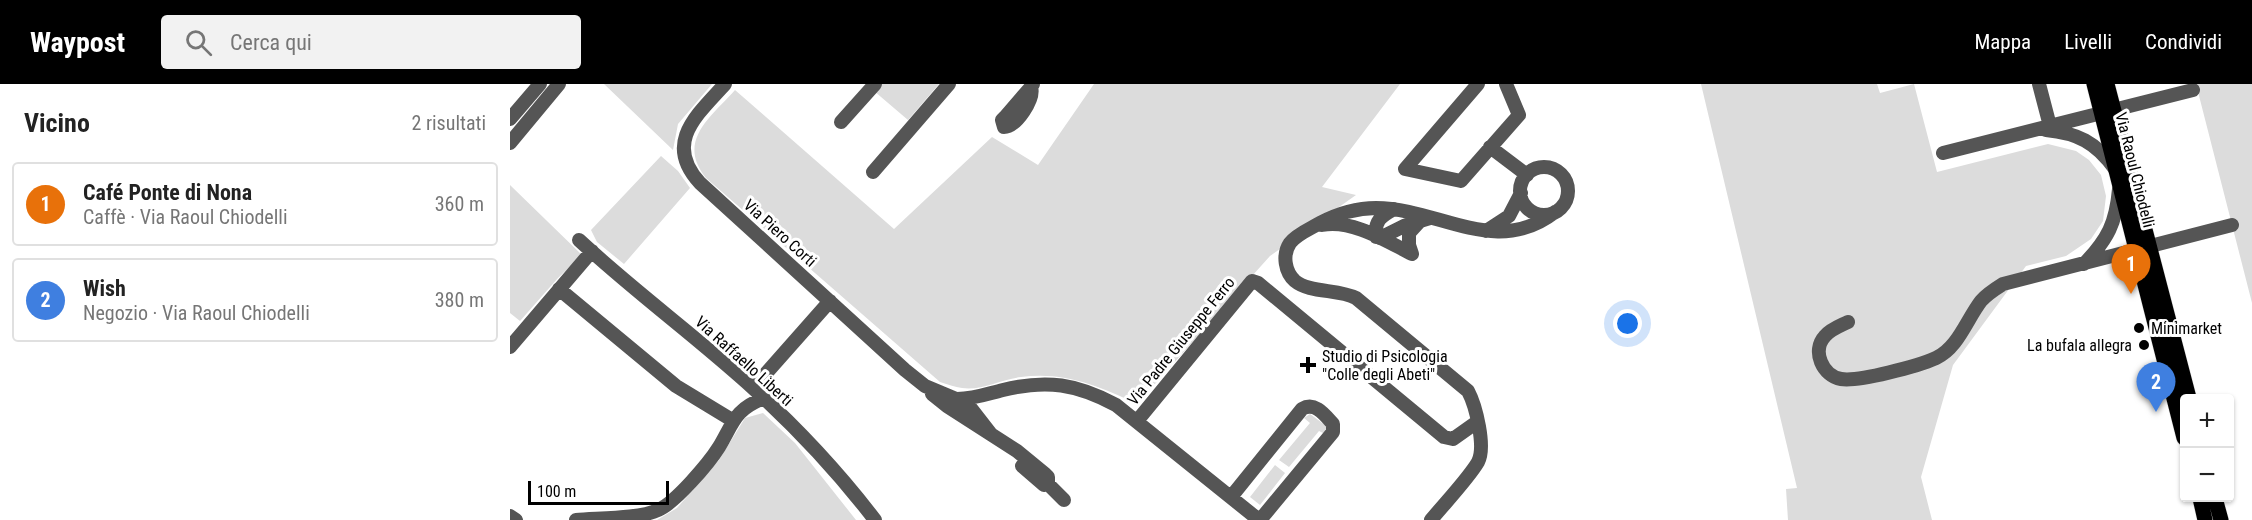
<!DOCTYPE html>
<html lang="it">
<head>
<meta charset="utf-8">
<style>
  :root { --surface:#fff; --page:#f2f2f2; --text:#222; --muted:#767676; --line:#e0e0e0; --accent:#000 }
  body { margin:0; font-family:"Roboto Condensed",sans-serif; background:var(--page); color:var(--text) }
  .controls { position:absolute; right:18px; bottom:18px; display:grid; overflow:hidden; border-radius:6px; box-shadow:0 2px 4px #0004 }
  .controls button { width:54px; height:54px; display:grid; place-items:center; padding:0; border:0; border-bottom:2px solid var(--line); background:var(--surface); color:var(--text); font:30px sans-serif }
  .scale { position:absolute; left:18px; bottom:15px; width:141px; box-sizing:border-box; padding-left:6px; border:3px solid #000; border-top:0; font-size:16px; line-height:21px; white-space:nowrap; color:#000; -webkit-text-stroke:4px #fff; paint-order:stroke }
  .you { position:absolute; left:1118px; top:240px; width:21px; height:21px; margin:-15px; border:4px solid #fff; border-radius:50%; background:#1a73e8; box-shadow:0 0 0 9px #1a73e833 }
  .badge { display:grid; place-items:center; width:39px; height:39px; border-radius:50%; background:var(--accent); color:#fff; font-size:20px; font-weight:700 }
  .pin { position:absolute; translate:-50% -50px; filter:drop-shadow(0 2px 3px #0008) }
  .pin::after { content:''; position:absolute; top:32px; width:21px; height:18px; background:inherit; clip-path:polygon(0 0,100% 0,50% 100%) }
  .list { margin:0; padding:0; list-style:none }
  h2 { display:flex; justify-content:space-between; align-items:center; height:78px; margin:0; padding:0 24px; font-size:26px }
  h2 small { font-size:20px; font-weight:400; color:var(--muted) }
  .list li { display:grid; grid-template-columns:39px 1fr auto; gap:18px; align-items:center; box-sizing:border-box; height:84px; margin:0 12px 12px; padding:0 12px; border:2px solid var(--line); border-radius:6px }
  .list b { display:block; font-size:22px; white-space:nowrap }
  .list p { margin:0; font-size:20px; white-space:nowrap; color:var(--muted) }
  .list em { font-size:20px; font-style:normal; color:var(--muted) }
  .icon { flex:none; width:33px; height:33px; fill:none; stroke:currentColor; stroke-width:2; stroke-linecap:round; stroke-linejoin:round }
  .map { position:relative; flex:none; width:1742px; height:436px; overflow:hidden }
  header { display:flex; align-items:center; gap:36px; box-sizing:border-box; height:84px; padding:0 30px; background:var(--accent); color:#fff }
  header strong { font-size:28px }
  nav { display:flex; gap:33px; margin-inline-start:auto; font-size:21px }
  .search { width:420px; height:54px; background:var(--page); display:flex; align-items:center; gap:15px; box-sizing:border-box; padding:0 21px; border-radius:6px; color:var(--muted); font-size:22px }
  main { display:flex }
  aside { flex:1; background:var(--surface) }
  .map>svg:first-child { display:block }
  .green { fill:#dcdcdc }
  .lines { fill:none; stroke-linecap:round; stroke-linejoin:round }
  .major-casing { stroke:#dbdbdb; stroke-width:16 }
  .minor { stroke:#555; stroke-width:14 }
  .major { stroke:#000; stroke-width:15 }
  .poi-dot { fill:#000; stroke:#fff; stroke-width:2 }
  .labels { text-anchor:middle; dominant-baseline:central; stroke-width:6; stroke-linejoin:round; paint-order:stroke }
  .street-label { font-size:16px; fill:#000; stroke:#fff }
  .poi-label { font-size:16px; fill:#000; stroke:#fff; text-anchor:start }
</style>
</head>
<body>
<header>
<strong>Waypost</strong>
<div class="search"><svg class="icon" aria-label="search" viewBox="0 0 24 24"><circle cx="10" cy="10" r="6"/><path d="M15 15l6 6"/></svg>Cerca qui</div>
<nav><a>Mappa</a><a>Livelli</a><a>Condividi</a></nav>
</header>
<main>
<aside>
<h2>Vicino<small>2 risultati</small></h2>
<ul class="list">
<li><span class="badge" style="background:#e8710a">1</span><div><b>Café Ponte di Nona</b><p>Caffè · Via Raoul Chiodelli</p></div><em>360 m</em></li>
<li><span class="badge" style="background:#3f7fe0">2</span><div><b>Wish</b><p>Negozio · Via Raoul Chiodelli</p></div><em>380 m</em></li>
</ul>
</aside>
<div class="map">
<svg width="1742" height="436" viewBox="0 0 1742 436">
  <rect width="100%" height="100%" fill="#fff"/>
  <!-- green -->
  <path class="green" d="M94 0H202L168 40 163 66Z
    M370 0H429L398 36 364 7Z
    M584 0H890L812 103 846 111 760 172 627 320C590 302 553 287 511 293 492 295 471 307 452 304 445 303 437 300 430 298L196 94C166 57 201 33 225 6L384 145 482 53 528 81Z
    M1191 0H1367L1370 9 1404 0 1427 88 1538 60 1566 67 1579 76 1591 91 1596 112 1593 137 1581 155 1556 172 1516 182 1443 281 1411 393 1422 436H1278L1276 405 1287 404Z
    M1686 0H1742V219Z
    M151 72 168 87 180 104 114 180 87 158 81 146Z
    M0 101 72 171 48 194 10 237 0 229Z
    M253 329 285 359 346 436H147L167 424 209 376 235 334Z
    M800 330 815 341 818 347 815 350 809 347 779 383 769 376 800 339 794 334Z
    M765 381 775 389 750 421 740 413Z"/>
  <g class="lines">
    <!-- major casing -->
    <g class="major-casing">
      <path id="major" d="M1584 0 1674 354
        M1597 0 1679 314
        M1690 414 1695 436
        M1705 414 1711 436"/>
    </g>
    <!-- minor -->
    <path class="minor" d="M215 0C187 31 153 59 190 99L395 286 415 302 446 315 460 323 481 350
      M968 0 895 85 951 97 1009 31 996 0
      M1529 0 1540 42
      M521 3C525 15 506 43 494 43L492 36 495 33 521 3 523 0
      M0 35 30 0
      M331 38 365 0
      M1536 46C1567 49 1586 58 1605 85
      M0 59 49 0
      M980 63 1017 91
      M1433 69 1683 6
      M1010 107a24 24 0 1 1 48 0a24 24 0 1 1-48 0Z
      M363 88 439 0
      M812 141C842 135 876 157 902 170
      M976 147 999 132 1011 109
      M866 153C864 137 871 132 884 125
      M870 154 894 142 909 137
      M69 156C125 208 187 253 244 305 288 345 329 389 365 436
      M902 170 899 161V149L910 137 920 134
      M1574 180C1598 155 1606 139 1609 105
      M49 205 166 302 222 336
      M1338 238C1330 242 1321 245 1315 252 1301 267 1313 292 1331 295 1349 298 1408 282 1426 274 1448 264 1457 235 1471 217 1477 210 1485 205 1493 200L1722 141
      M0 263 82 167
      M243 304 320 217
      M422 310 437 322 507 367 535 390 538 393V400
      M447 315C464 315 477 310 493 306 537 295 567 300 606 321L749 436
      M627 337 742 197 748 199 934 353 943 355 967 338
      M512 382 534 401 538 400 554 416
      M721 413 792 325C805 317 815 331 823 340V348L750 436
      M0 432 6 436
      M66 436C88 434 129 435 148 426 165 419 199 379 209 363 224 338 224 326 254 314
      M921 436C934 420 958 395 968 378 976 363 966 322 958 307L846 214C829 205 799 209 785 197 775 188 772 171 780 159 787 150 800 145 810 139 827 130 846 124 866 124 929 124 986 174 1045 128"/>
    <!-- major -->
    <use href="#major" class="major"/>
  </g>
  <!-- markers -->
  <g class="poi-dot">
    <circle cx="1629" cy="244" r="6"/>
    <circle cx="1634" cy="261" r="6"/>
    <path d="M795 272h6v6h6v6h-6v6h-6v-6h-6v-6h6z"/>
  </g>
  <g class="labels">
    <!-- street labels -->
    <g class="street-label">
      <text transform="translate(1625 86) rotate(76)">Via Raoul Chiodelli</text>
      <text transform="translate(270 149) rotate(42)">Via Piero Corti</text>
      <text transform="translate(671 257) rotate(-51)">Via Padre Giuseppe Ferro</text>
      <text transform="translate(234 277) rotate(42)">Via Raffaello Liberti</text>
    </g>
    <!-- poi labels -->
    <g class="poi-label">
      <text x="1641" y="244">Minimarket</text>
      <text x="1622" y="261" text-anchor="end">La bufala allegra</text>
      <text x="812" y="272">Studio di Psicologia<tspan x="812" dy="18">"Colle degli Abeti"</tspan></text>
    </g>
  </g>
</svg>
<div class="controls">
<button>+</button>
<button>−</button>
</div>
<div class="scale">100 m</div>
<div class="you"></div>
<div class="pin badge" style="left:1621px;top:210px;background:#e8710a">1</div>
<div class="pin badge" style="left:1646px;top:328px;background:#3f7fe0">2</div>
</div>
</main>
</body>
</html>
